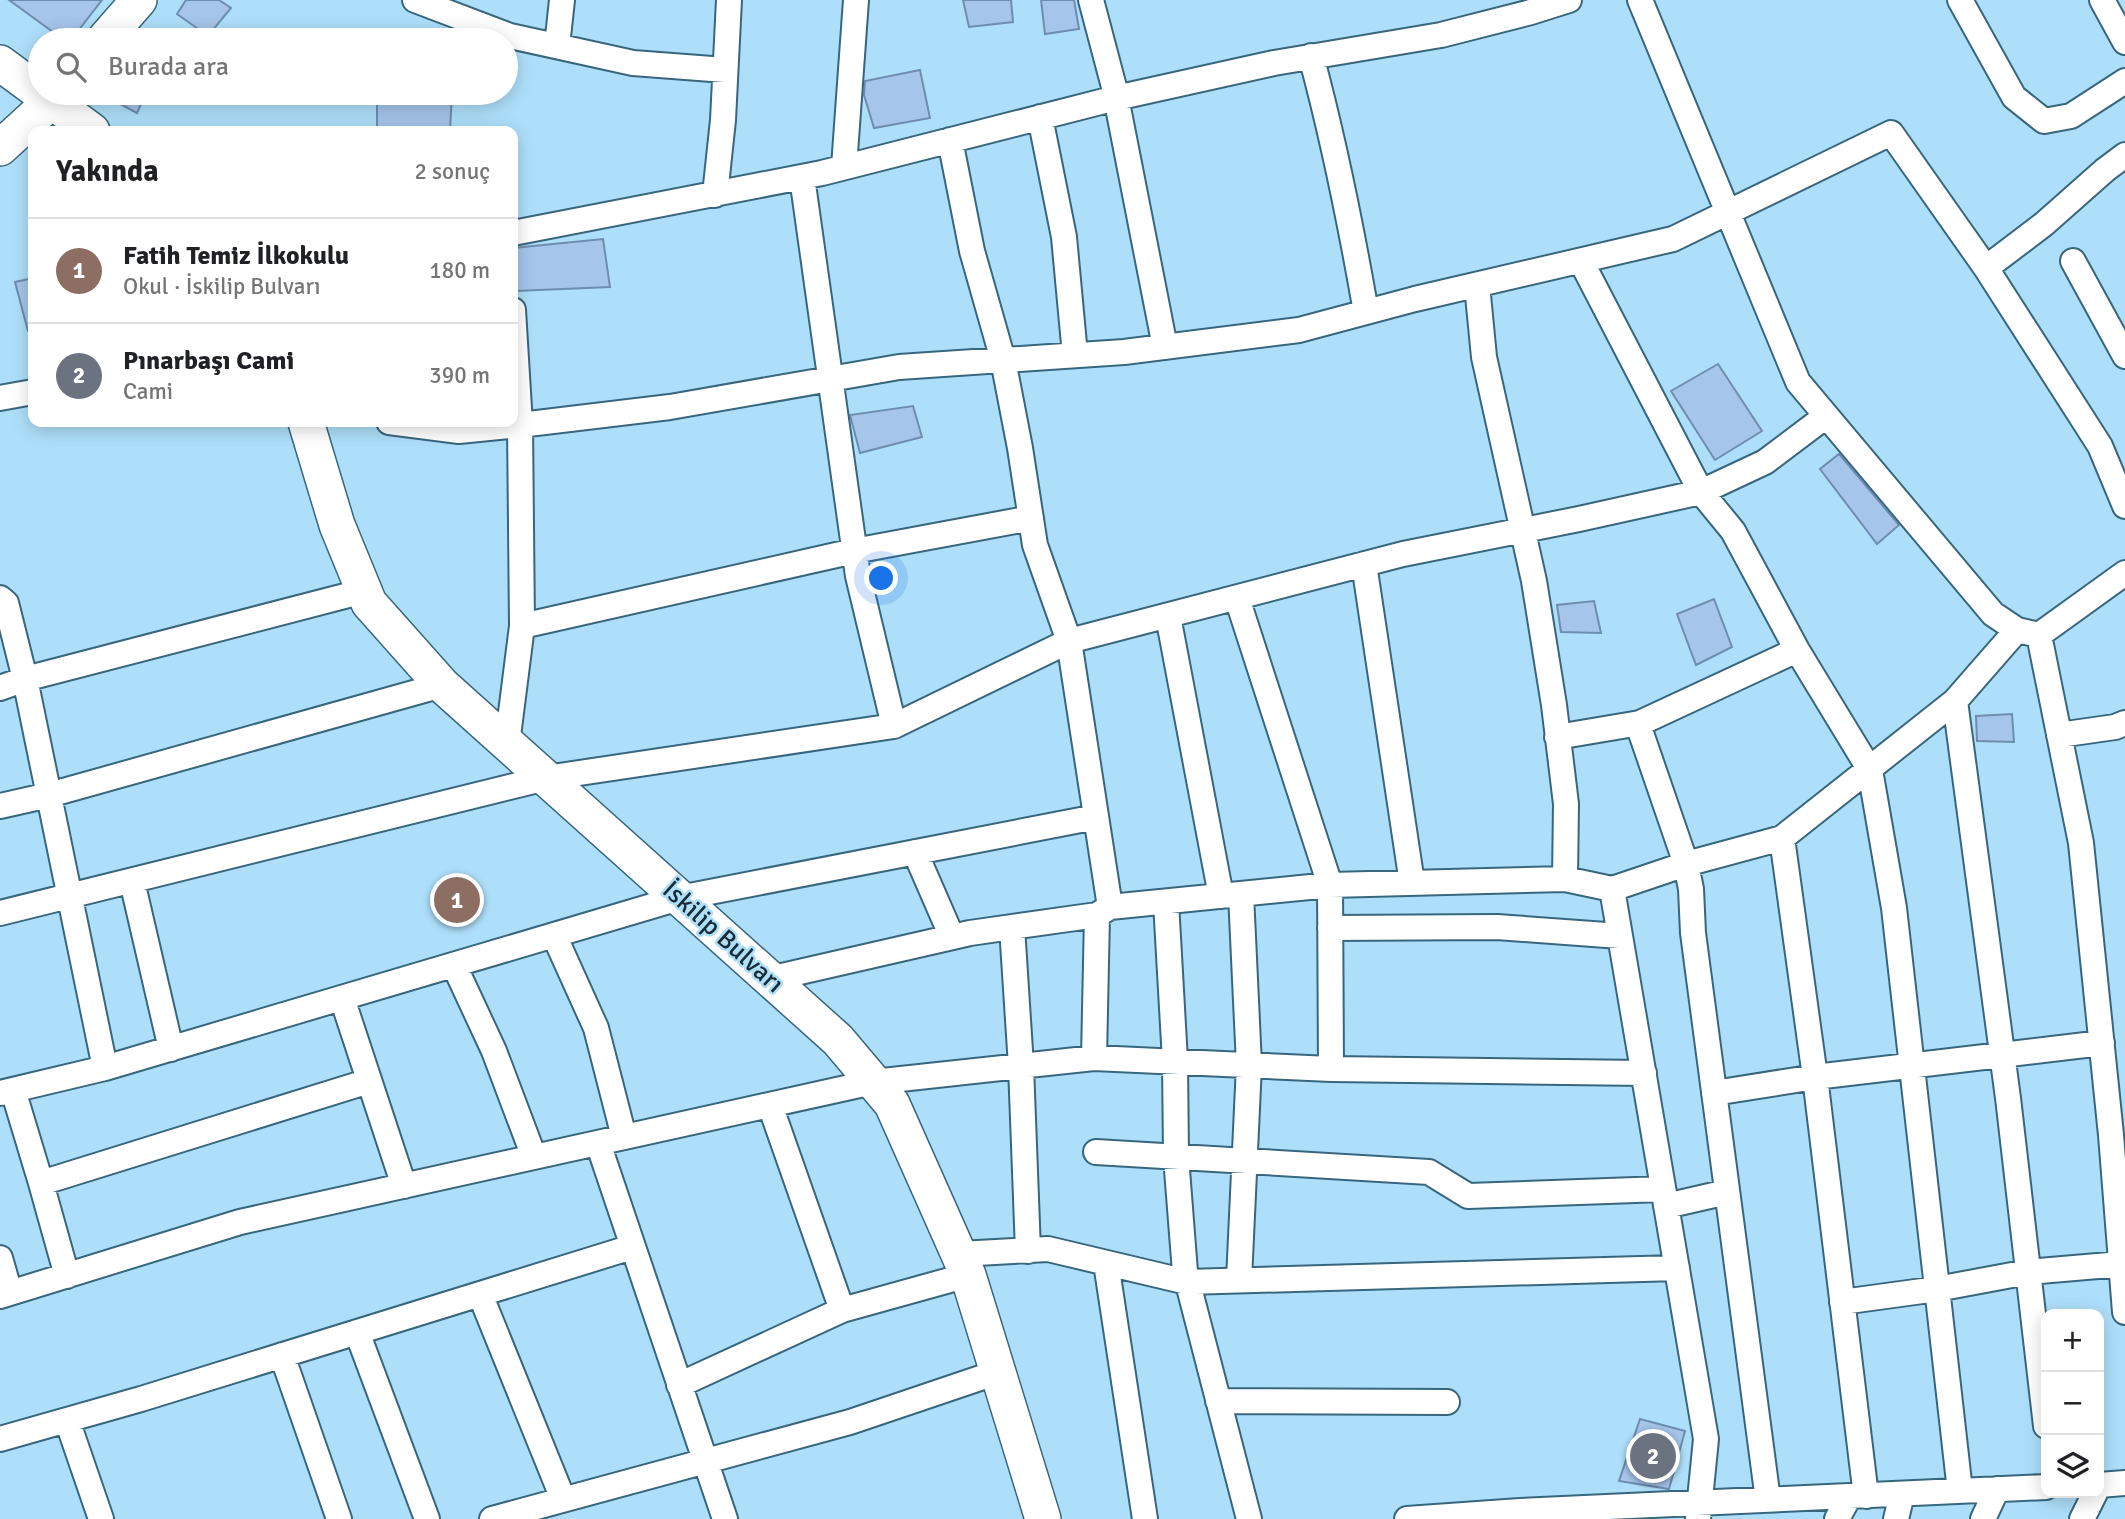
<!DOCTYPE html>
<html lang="tr">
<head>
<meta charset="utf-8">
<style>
  :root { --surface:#fff; --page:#f2f2f2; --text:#202124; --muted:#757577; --line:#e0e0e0; --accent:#965223 }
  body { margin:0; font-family:Signika,sans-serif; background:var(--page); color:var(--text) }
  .controls { position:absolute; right:21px; bottom:21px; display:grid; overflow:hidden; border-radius:14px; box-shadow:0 4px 18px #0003 }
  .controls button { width:63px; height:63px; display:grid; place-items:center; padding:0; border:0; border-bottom:2px solid var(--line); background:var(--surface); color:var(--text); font:35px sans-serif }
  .you { position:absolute; left:882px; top:579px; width:24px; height:24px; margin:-18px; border:5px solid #fff; border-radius:50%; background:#1a73e8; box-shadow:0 0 0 10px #1a73e833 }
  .badge { display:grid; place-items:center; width:46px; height:46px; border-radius:50%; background:var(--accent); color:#fff; font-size:23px; font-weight:700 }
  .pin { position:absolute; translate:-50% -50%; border:4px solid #fff; box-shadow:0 2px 7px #0006 }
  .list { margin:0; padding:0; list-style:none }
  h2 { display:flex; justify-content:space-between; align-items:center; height:91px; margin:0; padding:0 28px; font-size:30px }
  h2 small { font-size:23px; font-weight:400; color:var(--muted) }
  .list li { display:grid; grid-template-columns:46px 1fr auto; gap:21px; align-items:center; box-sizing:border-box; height:105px; padding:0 28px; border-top:2px solid var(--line) }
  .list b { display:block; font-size:26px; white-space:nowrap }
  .list p { margin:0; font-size:23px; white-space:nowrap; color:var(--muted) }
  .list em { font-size:23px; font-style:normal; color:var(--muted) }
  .icon { flex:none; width:38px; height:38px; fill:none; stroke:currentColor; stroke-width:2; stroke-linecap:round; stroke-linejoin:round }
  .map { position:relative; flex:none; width:2125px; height:1519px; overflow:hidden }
  .search { position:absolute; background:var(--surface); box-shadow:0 4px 18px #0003; left:28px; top:28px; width:490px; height:77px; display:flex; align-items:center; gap:18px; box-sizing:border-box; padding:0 24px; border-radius:38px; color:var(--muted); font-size:26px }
  .panel { position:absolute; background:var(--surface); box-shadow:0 4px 18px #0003; left:28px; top:126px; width:490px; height:301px; border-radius:14px }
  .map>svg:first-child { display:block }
  .building { fill:#a5c5ea; stroke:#6e8db0; stroke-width:2 }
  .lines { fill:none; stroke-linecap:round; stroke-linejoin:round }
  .minor-casing { stroke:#38667d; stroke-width:28 }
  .secondary-casing { stroke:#38667d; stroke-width:38 }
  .minor { stroke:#fff; stroke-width:24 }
  .secondary { stroke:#fff; stroke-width:35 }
  .labels { text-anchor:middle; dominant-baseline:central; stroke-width:5; stroke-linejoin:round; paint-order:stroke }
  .street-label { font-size:26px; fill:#182c36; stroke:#aedffa }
</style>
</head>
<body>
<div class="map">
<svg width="2125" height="1519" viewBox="0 0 2125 1519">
  <rect width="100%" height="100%" fill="#aedffa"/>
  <!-- building -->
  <path class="building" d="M9 0H102L71 40H64Z
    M186 0H219L231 8 208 36 177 14Z
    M963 0H1011L1013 22 969 27Z
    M1041 0H1074L1079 29 1045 34Z
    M920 70 930 118 874 128 864 95 865 81Z
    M100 93H146L137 113Z
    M377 93H452L450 131H377Z
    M603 239 610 287 516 291 513 248Z
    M33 278V330L28 331 15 282Z
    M1718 364 1762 431 1715 460 1671 391Z
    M913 406 922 437 860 453 850 415Z
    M1839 454 1899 525 1877 544 1820 469Z
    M1714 599 1732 647 1696 665 1677 614Z
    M1594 601 1601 633 1561 632 1557 605Z
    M2012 714 2014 742 1977 741 1976 716Z
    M1640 1419 1685 1431 1669 1489 1619 1481Z"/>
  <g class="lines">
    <!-- minor casing -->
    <g class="minor-casing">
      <path id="minor" d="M415 0 510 36 633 63 725 70
        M1091 0 1114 87 1165 347
        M1640 0 1798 382 1993 614 2017 630 2039 635 2081 843 2111 1135 2125 1312
        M1960 0 2014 97 2044 121 2071 116 2125 81
        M2102 0 2125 42
        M557 46 562 0
        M1311 56C1334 141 1351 226 1366 312
        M1040 117 1064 237 1075 355
        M950 140 972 251 1003 360 1020 448 1035 545 1069 641 1110 907 1330 885 1331 1069 1644 1073
        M844 167 856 0
        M802 177 858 576 894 726 1069 641 1403 554 1579 519 1701 492 1765 462 1826 416
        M715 195 723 120 729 0
        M513 233 822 173 1116 98 1274 63 1441 35 1531 12 1569 0
        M1581 261 1701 492 1733 531 1797 650 1870 770 1894 908 1960 1491
        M2073 261 2125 356
        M1986 268 2044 224 2105 170 2125 155
        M1477 285 1484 357 1534 581 1554 705 1566 804 1565 879 1612 889 1706 1439 1698 1519
        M0 398 33 392
        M389 422 459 431 520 425 670 407 899 367 1124 352 1299 330 1415 299 1673 239 1891 133 1986 268 2100 446 2125 506
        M1364 564 1412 883
        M0 598 6 603 25 679 105 1068
        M1237 598 1330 885 1565 879
        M1168 616 1221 896
        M522 626 854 551 1031 518
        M2039 635 2125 573
        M0 688 25 679 364 591
        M1955 701 2008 1098 2046 1426
        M1640 723 1641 733 1686 864 1691 889 1693 933 1768 1500
        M2059 735 2115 727 2125 723
        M1557 737 1640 723 1797 650
        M507 744 522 626 520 425 513 310
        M0 806 49 795 442 685
        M1782 838 1815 1077 1866 1496
        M915 852 952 937
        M132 881 171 1049
        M1612 889 1686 864 1782 838 1955 701 2017 630
        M1166 902 1175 1061 1176 1157 1185 1272 1249 1519
        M0 913 546 778 894 726
        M1012 927 1021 1066 1028 1251
        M1330 928 1497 927 1620 936
        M554 935 596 1028 624 1137
        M454 965 494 1051 534 1157
        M769 979 970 933 1097 915 1110 907
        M342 998 404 1186
        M1094 1058 1097 915
        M13 1090 41 1183 67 1276
        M0 1093 105 1068 679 898 1096 817
        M1714 1093 1815 1077 2102 1043
        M770 1105 842 1310
        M598 1143 725 1519
        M1096 1152 1429 1172 1468 1196 1663 1189
        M41 1183 369 1081
        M1666 1206 1727 1192
        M959 1254 1048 1249 1187 1282 1677 1268
        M0 1258 10 1293
        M1106 1263 1145 1519
        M1239 1280 1249 1065 1241 894
        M480 1294 563 1499
        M0 1296 240 1222 873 1082 1094 1058 1331 1069
        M1842 1302 1937 1289 2028 1272 2121 1264
        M357 1332 427 1519
        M282 1355 339 1519
        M679 1385 842 1310 968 1275
        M1218 1401 1447 1402
        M67 1420 101 1519
        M0 1439 141 1399 632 1247
        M2099 1485 2125 1483
        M492 1519 850 1422 998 1372
        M1407 1519 1520 1511 2046 1487
        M1837 1519 1849 1497
        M1896 1519 1902 1494
        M1983 1519 1997 1489
        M2082 1519 2095 1493"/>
    </g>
    <!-- secondary casing -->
    <g class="secondary-casing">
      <path id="secondary" d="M104 40 139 0
        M0 63 92 131
        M0 148 60 93
        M306 422 337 525 369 603 442 685 838 1040 892 1104 968 1275 1043 1519"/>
    </g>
    <!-- minor -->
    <use href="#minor" class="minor"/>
    <!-- secondary -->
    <use href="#secondary" class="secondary"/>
  </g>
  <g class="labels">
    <!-- street labels -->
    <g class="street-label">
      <text transform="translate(723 937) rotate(42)">İskilip Bulvarı</text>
    </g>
  </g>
</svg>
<div class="controls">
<button>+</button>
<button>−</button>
<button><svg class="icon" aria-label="layers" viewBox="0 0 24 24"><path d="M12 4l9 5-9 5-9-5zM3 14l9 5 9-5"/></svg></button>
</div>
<div class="you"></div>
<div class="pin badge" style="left:457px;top:900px;background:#8d6e63">1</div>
<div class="pin badge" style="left:1653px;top:1456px;background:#6b7280">2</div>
<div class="search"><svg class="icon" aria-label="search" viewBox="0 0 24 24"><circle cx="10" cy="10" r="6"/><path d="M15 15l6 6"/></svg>Burada ara</div>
<section class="panel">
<h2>Yakında<small>2 sonuç</small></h2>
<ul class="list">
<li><span class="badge" style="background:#8d6e63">1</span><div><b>Fatih Temiz İlkokulu</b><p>Okul · İskilip Bulvarı</p></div><em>180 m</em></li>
<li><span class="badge" style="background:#6b7280">2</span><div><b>Pınarbaşı Cami</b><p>Cami</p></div><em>390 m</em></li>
</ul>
</section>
</div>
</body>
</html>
